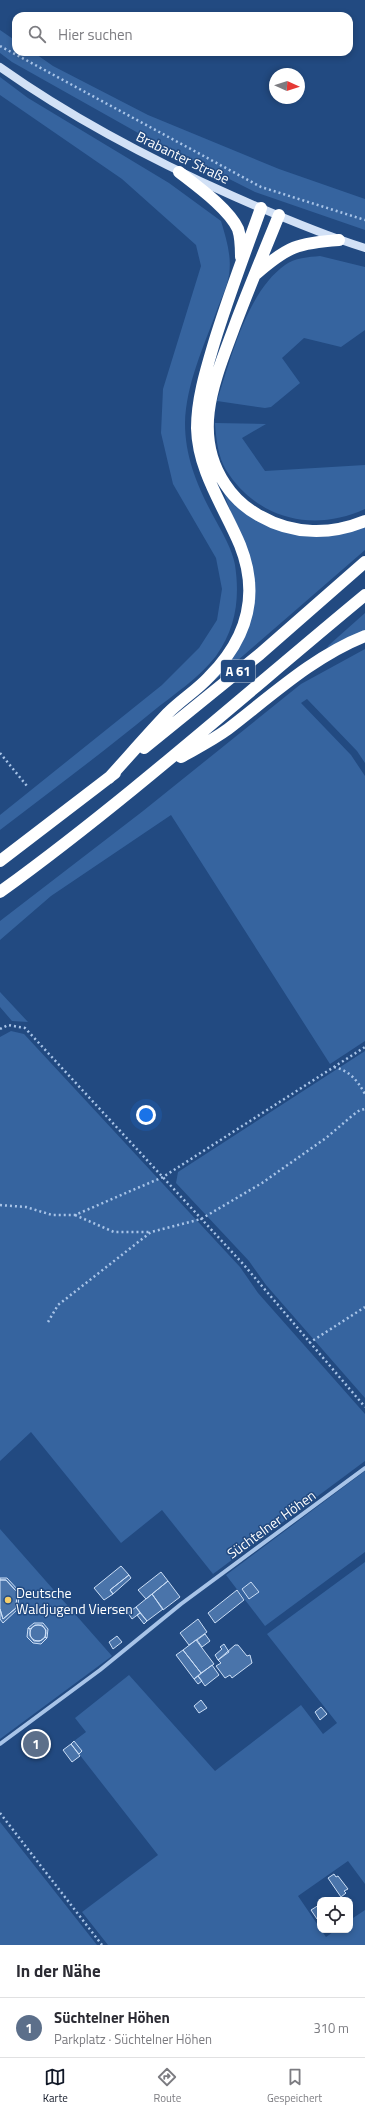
<!DOCTYPE html>
<html lang="de">
<head>
<meta charset="utf-8">
<style>
  :root { --surface:#fff; --page:#f7f7f7; --text:#2b2b33; --muted:#7c7c81; --line:#e1e1e2; --accent:#111827 }
  body { margin:0; font-family:"Titillium Web",sans-serif; background:var(--page); color:var(--text) }
  .controls { position:absolute; right:12px; bottom:12px; display:grid; overflow:hidden; border-radius:8px; box-shadow:0 2px 6px #0003 }
  .controls button { width:36px; height:36px; display:grid; place-items:center; padding:0; border:0; border-bottom:1px solid var(--line); background:var(--surface); color:var(--text); font:20px sans-serif }
  .compass { position:absolute; left:269px; top:68px; width:36px; height:36px; border-radius:50%; background:var(--surface); box-shadow:0 2px 6px #0003; rotate:93deg }
  .you { position:absolute; left:146px; top:1115px; width:14px; height:14px; margin:-10px; border:3px solid #fff; border-radius:50%; background:#1a73e8; box-shadow:0 0 0 6px #1a73e833 }
  .badge { display:grid; place-items:center; width:26px; height:26px; border-radius:50%; background:var(--accent); color:#fff; font-size:13px; font-weight:700 }
  .pin { position:absolute; translate:-50% -50%; border:2px solid #fff; box-shadow:0 1px 4px #0006 }
  .list { margin:0; padding:0; list-style:none }
  h2 { display:flex; justify-content:space-between; align-items:center; height:52px; margin:0; padding:0 16px; font-size:17px }
  h2 small { font-size:13px; font-weight:400; color:var(--muted) }
  .list li { display:grid; grid-template-columns:26px 1fr auto; gap:12px; align-items:center; box-sizing:border-box; height:60px; padding:0 16px; border-top:1px solid var(--line) }
  .list b { display:block; font-size:15px; white-space:nowrap }
  .list p { margin:0; font-size:13px; white-space:nowrap; color:var(--muted) }
  .list em { font-size:13px; font-style:normal; color:var(--muted) }
  .icon { flex:none; width:22px; height:22px; fill:none; stroke:currentColor; stroke-width:2; stroke-linecap:round; stroke-linejoin:round }
  .map { position:relative; flex:none; width:365px; height:1945px; overflow:hidden }
  .search { position:absolute; background:var(--surface); box-shadow:0 2px 6px #0003; left:12px; right:12px; top:12px; height:44px; display:flex; align-items:center; gap:10px; box-sizing:border-box; padding:0 14px; border-radius:12px; color:var(--muted); font-size:15px }
  .sheet { height:112px; background:var(--surface) }
  nav { display:flex; justify-content:space-around; align-items:center; box-sizing:border-box; height:56px; border-top:1px solid var(--line); background:var(--surface); font-size:11px; color:var(--muted) }
  nav a { display:grid; justify-items:center; gap:2px }
  nav .on { color:var(--accent) }
  .map>svg:first-child { display:block }
  .green { fill:#36649f }
  .building { fill:#4a74aa; stroke:#cbdef6 }
  .lines { fill:none; stroke-linecap:round; stroke-linejoin:round }
  .path { stroke:#a8c4e8; stroke-width:2.5; stroke-dasharray:2 3; stroke-linecap:butt }
  .minor { stroke:#a8c4e8; stroke-width:4 }
  .secondary { stroke:#d2e1f6; stroke-width:8 }
  .motorway { stroke:#fff; stroke-width:12 }
  .poi-dot { fill:#f4cd6a; stroke:#224a81; stroke-width:1.5 }
  .labels { text-anchor:middle; dominant-baseline:central; stroke-width:3; stroke-linejoin:round; paint-order:stroke }
  .shield { fill:#224a81; stroke:#bdc9d9; stroke-width:1 }
  .shield-label { font-size:13px; font-weight:bold; fill:#fff }
  .street-label { font-size:14px; fill:#fff; stroke:#224a81 }
  .poi-label { font-size:14px; fill:#fff; stroke:#224a81; text-anchor:start }
</style>
</head>
<body>
<div class="map">
<svg width="365" height="1945" viewBox="0 0 365 1945">
  <rect width="100%" height="100%" fill="#224a81"/>
  <!-- green -->
  <path class="green" d="M0 30 16 41V52H33L53 66 148 115 279 169 365 199V230L255 192 140 134 12 62 0 53Z
    M0 77 28 98 169 183 221 221C226 238 232 256 229 275 227 287 221 299 217 310 204 346 186 384 185 423 185 459 199 490 216 521 223 534 232 549 235 565 240 598 236 628 216 656 199 678 173 695 152 712 102 753 51 791 0 830V815L162 685 199 648 217 620 222 589 216 558 173 484 161 433 163 389 201 266 196 245 122 179 0 95Z
    M320 256 365 267V330L341 347 304 338 282 358 300 383 271 407 265 408 217 401C231 358 247 292 285 265 294 258 309 257 320 256Z
    M215 423 266 424 242 438 265 471 365 465V509C313 533 257 519 226 470 218 457 216 438 215 423Z
    M224 494 249 516 273 527 365 524V550L214 681 237 650 250 621 245 549Z
    M365 613V630L326 649 329 645Z
    M365 649V763L357 751 307 699 301 703 351 755 365 776V1041L330 1064 171 815 51 896 0 940V921L143 811 301 684Z
    M0 992 28 1022 12 1021 0 1007Z
    M11 1031 24 1034 240 1267 258 1293 365 1414V1461L213 1574 162 1510 121 1543 31 1432 0 1461V1037Z
    M365 1051V1398L266 1285 249 1261 176 1183 178 1172Z
    M365 1471V1552L265 1626 226 1575Z
    M0 1529 112 1656 0 1739Z
    M365 1562V1884L348 1861 298 1896 326 1937 336 1930H350V1920L365 1910V1945H108L82 1912 158 1855 79 1754 82 1751 74 1741 86 1732 75 1718 129 1675 215 1771 301 1705 323 1734 337 1723 267 1634Z
    M0 1822 97 1945H0Z"/>
  <!-- building -->
  <path class="building" d="M121 1566 129 1575 110 1590 113 1594 104 1600 94 1588Z
    M161 1572 168 1581 146 1599 138 1590Z
    M129 1575 131 1578 113 1594 110 1590Z
    M0 1578H7L19 1591 18 1609 16 1608 17 1592 6 1580H0Z
    M0 1580H6L17 1592 16 1608 3 1619 0 1609Z
    M168 1581 180 1597 163 1610 152 1594Z
    M251 1582 259 1592 249 1599 242 1589Z
    M237 1590 244 1600 215 1623 208 1613Z
    M152 1594 163 1609 147 1621 136 1607Z
    M136 1607 140 1613 132 1619 128 1613Z
    M16 1608 18 1609 3 1623 0 1619V1609L3 1619Z
    M140 1613 147 1621 144 1624 137 1615Z
    M198 1619 207 1632 189 1645 180 1633Z
    M34 1623H43L48 1629 47 1638 45 1637 46 1630 42 1625H35L30 1629 28 1628Z
    M30 1633a8 8 0 1 1 16 0a8 8 0 1 1-16 0Z
    M28 1628 30 1629V1636L34 1641H40L45 1637 47 1638 41 1644 33 1643 27 1637Z
    M205 1634 210 1641 202 1647 197 1640Z
    M117 1636 122 1642 113 1649 109 1642Z
    M196 1640 214 1664 201 1673 183 1650Z
    M224 1644 229 1652 218 1660 215 1655 222 1649 220 1647Z
    M235 1645H238L247 1656 250 1655 252 1663 232 1678 230 1675 225 1678 216 1666 221 1663 218 1660Z
    M183 1650 201 1673 194 1679 176 1655Z
    M212 1665 219 1675 205 1686 198 1676Z
    M198 1676 202 1681 198 1684 194 1679Z
    M201 1700 207 1708 199 1713 194 1706Z
    M321 1707 327 1714 320 1720 315 1712Z
    M74 1741 82 1751 79 1754 71 1744Z
    M71 1744 80 1756 72 1762 63 1750Z
    M334 1874 336 1877 338 1876 348 1889 344 1891 346 1893 341 1897 328 1878Z
    M319 1905 320 1917 317 1919 311 1910Z"/>
  <g class="lines">
    <!-- path -->
    <path class="path" d="M0 46 261 187 365 220
      M0 753 27 786
      M0 1029 8 1025 25 1028 244 1265 365 1407
      M334 1067C350 1071 357 1080 365 1094
      M0 1205 26 1207 52 1215H75L163 1177 365 1047
      M75 1215 114 1232H151
      M48 1322 58 1305 151 1232 201 1219 262 1183 326 1138 353 1115 360 1110 365 1109
      M309 1343 365 1307
      M0 1813 102 1945"/>
    <!-- minor -->
    <path class="minor" d="M0 1744 100 1670 181 1604 365 1468"/>
    <!-- secondary -->
    <path class="secondary" d="M0 67C72 118 152 160 233 196 276 215 320 234 365 248"/>
    <!-- motorway -->
    <path class="motorway" d="M179 172C197 186 229 209 238 229 241 238 241 248 241 257
      M279 215C264 252 249 288 235 325 216 377 190 432 225 484 234 498 245 508 260 516 293 535 331 535 365 521
      M256 274C288 246 298 243 339 240
      M144 748 260 654 365 562
      M181 757C197 748 213 740 228 729 271 696 314 656 365 636
      M109 778C129 756 148 734 168 713 181 700 197 690 209 677 247 639 260 595 240 545 224 507 198 471 197 428 197 399 206 370 214 343 228 297 245 253 261 208
      M0 861 115 773
      M0 892C127 800 244 695 365 595"/>
  </g>
  <!-- markers -->
  <circle class="poi-dot" cx="8" cy="1600" r="4"/>
  <g class="labels">
    <!-- shield labels -->
    <rect class="shield" x="221" y="660" width="34" height="22" rx="3"/>
    <g class="shield-label">
      <text x="238" y="671">A 61</text>
    </g>
    <!-- street labels -->
    <g class="street-label">
      <text transform="translate(183 157) rotate(26)">Brabanter Straße</text>
      <text transform="translate(271 1524) rotate(-36)">Süchtelner Höhen</text>
    </g>
    <!-- poi labels -->
    <g class="poi-label">
      <text x="16" y="1592">Deutsche<tspan x="16" dy="16">Waldjugend Viersen</tspan></text>
    </g>
  </g>
</svg>
<div class="controls">
<button><svg class="icon" aria-label="locate" viewBox="0 0 24 24"><circle cx="12" cy="12" r="6"/><path d="M12 2v4M12 18v4M2 12h4M18 12h4"/></svg></button>
</div>
<svg class="compass" viewBox="-18 -18 36 36"><path d="M0-13l5 13h-10z" fill="#e53935"/><path d="M0 13l5-13h-10z" fill="#7c7c81"/></svg>
<div class="you"></div>
<div class="pin badge" style="left:36px;top:1744px;background:#5c6f8a">1</div>
<div class="search"><svg class="icon" aria-label="search" viewBox="0 0 24 24"><circle cx="10" cy="10" r="6"/><path d="M15 15l6 6"/></svg>Hier suchen</div>
</div>
<section class="sheet">
<h2>In der Nähe<small></small></h2>
<ul class="list">
<li><span class="badge" style="background:#5c6f8a">1</span><div><b>Süchtelner Höhen</b><p>Parkplatz · Süchtelner Höhen</p></div><em>310 m</em></li>
</ul>
</section>
<nav>
<a class="on"><svg class="icon" aria-label="map" viewBox="0 0 24 24"><path d="M3 6l6-2 6 2 6-2v14l-6 2-6-2-6 2zM9 4v14M15 6v14"/></svg>Karte</a>
<a><svg class="icon" aria-label="directions" viewBox="0 0 24 24"><path d="M12 3l9 9-9 9-9-9zM9 14v-3h6M13 9l2 2-2 2"/></svg>Route</a>
<a><svg class="icon" aria-label="saved" viewBox="0 0 24 24"><path d="M7 4h10v16l-5-4-5 4z"/></svg>Gespeichert</a>
</nav>
</body>
</html>
